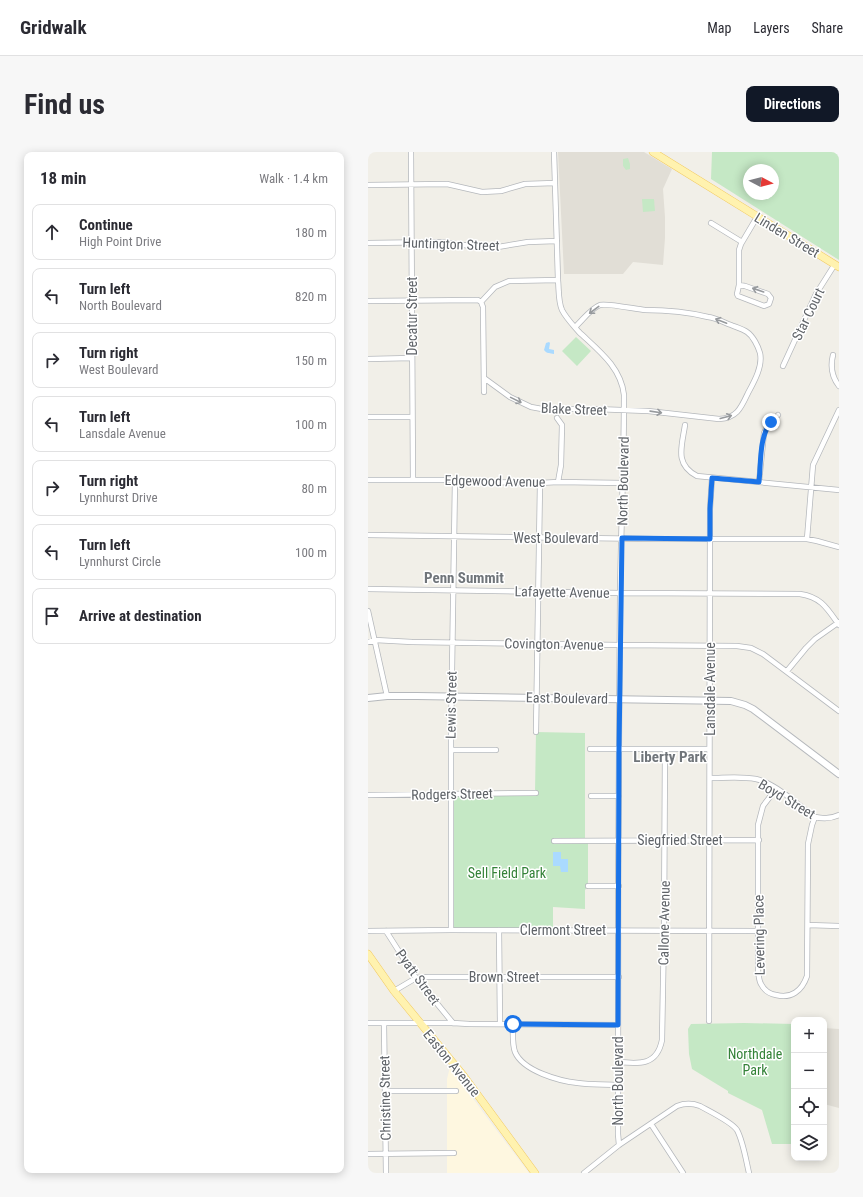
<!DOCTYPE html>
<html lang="en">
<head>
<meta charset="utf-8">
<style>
  :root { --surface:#fff; --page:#f7f7f7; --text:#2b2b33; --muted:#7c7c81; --line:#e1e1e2; --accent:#111827 }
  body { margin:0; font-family:"Roboto Condensed",sans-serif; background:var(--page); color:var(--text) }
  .controls { position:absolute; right:12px; bottom:12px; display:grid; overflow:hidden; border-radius:8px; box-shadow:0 2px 10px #0003 }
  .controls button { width:36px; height:36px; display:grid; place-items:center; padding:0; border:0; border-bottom:1px solid var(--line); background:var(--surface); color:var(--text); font:20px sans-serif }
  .compass { position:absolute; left:375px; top:12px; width:36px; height:36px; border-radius:50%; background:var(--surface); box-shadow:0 2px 10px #0003; rotate:97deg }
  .stop { position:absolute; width:12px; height:12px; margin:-9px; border:3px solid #1a73e8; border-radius:50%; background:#fff }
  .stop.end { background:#1a73e8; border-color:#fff; box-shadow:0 1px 4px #0008 }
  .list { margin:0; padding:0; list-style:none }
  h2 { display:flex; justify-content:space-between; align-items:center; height:52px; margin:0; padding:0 16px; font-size:17px }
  h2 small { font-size:13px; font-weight:400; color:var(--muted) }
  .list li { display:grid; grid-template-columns:26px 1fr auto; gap:12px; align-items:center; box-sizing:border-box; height:56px; margin:0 8px 8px; padding:0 8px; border:1px solid var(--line); border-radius:8px }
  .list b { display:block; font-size:15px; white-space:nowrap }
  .list p { margin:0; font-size:13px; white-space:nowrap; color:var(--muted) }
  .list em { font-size:13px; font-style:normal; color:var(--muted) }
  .icon { flex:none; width:22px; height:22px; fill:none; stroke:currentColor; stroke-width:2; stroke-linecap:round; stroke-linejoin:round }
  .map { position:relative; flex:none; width:471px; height:1021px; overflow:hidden; border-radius:8px }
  header { display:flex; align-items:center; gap:24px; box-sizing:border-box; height:56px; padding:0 20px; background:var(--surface); border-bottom:1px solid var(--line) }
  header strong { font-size:19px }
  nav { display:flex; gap:22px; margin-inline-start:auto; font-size:14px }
  .intro { display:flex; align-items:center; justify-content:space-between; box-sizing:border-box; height:96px; padding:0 24px }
  h1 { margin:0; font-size:28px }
  .button { padding:10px 18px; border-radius:8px; background:var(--accent); color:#fff; font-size:14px; font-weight:700 }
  main { display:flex; gap:24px; padding:0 24px }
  aside { flex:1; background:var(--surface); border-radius:8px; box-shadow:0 2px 10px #0003 }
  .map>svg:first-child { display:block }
  .commercial { fill:#fef7e0 }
  .education { fill:#e1ded6 }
  .green { fill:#c5e8c5; fill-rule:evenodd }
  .water { fill:#aadaff }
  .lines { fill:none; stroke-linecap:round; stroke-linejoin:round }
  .minor-casing { stroke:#b5b8bc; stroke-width:6 }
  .tertiary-casing { stroke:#b5b8bc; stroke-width:8 }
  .primary-casing { stroke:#f2c960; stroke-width:8 }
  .minor { stroke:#fff; stroke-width:4.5 }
  .tertiary { stroke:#fff; stroke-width:6 }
  .primary { stroke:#fff2af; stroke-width:7 }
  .oneway { stroke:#979a9d }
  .route { stroke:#1a73e8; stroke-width:5 }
  .labels { text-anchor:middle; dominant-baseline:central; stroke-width:3; stroke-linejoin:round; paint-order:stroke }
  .street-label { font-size:14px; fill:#5f6368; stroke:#fff }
  .park-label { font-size:14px; fill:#348238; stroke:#fff }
  .neighbourhood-label { font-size:15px; font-weight:bold; fill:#70757a; stroke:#fff }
</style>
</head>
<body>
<header>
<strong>Gridwalk</strong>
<nav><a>Map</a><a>Layers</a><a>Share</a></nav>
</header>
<div class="intro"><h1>Find us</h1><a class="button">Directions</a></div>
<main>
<aside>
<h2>18 min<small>Walk · 1.4 km</small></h2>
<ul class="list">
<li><svg class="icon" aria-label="ahead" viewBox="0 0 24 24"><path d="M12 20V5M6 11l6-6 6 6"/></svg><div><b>Continue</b><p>High Point Drive</p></div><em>180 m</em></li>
<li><svg class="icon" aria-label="left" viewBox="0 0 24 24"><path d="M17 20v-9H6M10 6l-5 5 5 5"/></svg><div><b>Turn left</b><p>North Boulevard</p></div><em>820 m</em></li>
<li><svg class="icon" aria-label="right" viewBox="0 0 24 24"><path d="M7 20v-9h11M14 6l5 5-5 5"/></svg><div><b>Turn right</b><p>West Boulevard</p></div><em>150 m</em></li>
<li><svg class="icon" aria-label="left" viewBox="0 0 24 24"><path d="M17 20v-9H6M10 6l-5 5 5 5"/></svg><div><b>Turn left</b><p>Lansdale Avenue</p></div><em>100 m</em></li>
<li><svg class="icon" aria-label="right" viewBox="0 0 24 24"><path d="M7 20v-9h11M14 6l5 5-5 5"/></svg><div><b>Turn right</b><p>Lynnhurst Drive</p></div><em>80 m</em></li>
<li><svg class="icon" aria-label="left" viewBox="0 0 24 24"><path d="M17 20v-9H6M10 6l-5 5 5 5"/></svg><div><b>Turn left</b><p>Lynnhurst Circle</p></div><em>100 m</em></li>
<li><svg class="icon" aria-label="arrive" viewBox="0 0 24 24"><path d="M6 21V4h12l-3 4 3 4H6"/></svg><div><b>Arrive at destination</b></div></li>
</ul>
</aside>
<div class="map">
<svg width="471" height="1021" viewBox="0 0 471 1021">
  <rect width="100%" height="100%" fill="#f1efe8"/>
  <!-- commercial -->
  <path class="commercial" d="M82 915 123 971 161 1021H79V927Z"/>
  <!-- education -->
  <path class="education" d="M190 0H276L304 17 295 37 297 65V86L295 113 265 110 255 122H196Z
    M456 876 471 877V956L456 952Z"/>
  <!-- green -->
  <path class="green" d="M344 0H471V108L343 27ZM381 18H405V42H381Z
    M260 6 262 12V17L258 18 255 14V7Z
    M274 47H286L287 59 275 60Z
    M208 185 223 199 209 214 194 199Z
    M168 580 217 581V689H220V734L217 738V757L185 755V779L83 778 80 643 167 641Z
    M376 871 426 872V992H404L394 958 360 941V939L324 917 321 902 320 877 323 872Z"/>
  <!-- water -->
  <path class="water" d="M181 190 182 191 181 197 186 198V202C182 201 179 202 176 198L178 191Z
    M185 700H193V707H200V720H193L192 714H185Z"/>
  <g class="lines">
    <!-- minor casing -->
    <g class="minor-casing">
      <path id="minor" d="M43 0 45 328
        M186 0 190 128C191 137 190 149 194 158 198 166 205 173 211 180 230 198 253 215 256 243 256 310 253 377 252 443 250 623 250 802 250 982L251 993
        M0 33 79 32 114 40 133 39 157 32 187 31
        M343 71 374 90
        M0 91 74 90 110 95 124 96 160 90 189 89
        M371 133 377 134 400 142 403 146 401 152 396 154 370 144 369 142 371 133V98L373 92 389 65
        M0 149 110 148 113 150
        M113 150 115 155 116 240
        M113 150 127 135 141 129 190 128
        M465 203C462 215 464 225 471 234
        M0 207 44 206
        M415 214 448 142 467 112
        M116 226 142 245 163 255 174 257H227L280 259 351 267C369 266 373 256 380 241 386 230 395 214 392 201 390 194 385 184 379 180 375 177 368 175 363 173 355 170 348 166 340 165 320 160 298 158 277 158 267 157 239 151 232 153 222 157 215 168 207 175
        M0 265H44
        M189 266 194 273 193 313 190 330
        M317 273C314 294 306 312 329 324L471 338
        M0 328H87L117 330 172 331 190 330 255 331
        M391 330 396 281 400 273 410 263
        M0 383 287 387H439L449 389 471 395
        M439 387 445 313 471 258
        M0 437 252 441 432 442C453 445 459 456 471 473
        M0 459 19 544
        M0 490 7 488 44 490 252 493 369 494 383 496 395 502 471 559
        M419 519 438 496 447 487 471 470
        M168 580 172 331
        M222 597H341
        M83 598H128
        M342 626C356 626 373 624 388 627 407 631 431 654 447 665 456 667 463 667 471 663
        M408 637 395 654 390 673V820C391 824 391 829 393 832 396 838 402 842 408 843 423 847 434 839 439 824L440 692 444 673 447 665
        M0 643 168 641
        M223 644H251
        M186 689 391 688
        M220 734H251
        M440 773 471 774
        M83 778V582L87 328
        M131 778 132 872
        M0 779 83 778 390 779
        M18 779 48 826 85 871
        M26 839 48 826 60 825H251
        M341 869 342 357 344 326
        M0 871H85L101 872 250 873
        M16 872 18 1021
        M145 872C145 882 144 892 147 900 155 919 191 929 210 931 223 933 237 932 250 933
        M250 910C271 912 289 914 294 888L296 779 297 597
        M17 939H88
        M283 972 315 1021
        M0 1002 86 1001
        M216 1021 251 993 309 954C317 951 324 951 332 954 341 959 364 970 369 978 375 989 378 1008 381 1021"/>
    </g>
    <!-- tertiary casing -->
    <g class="tertiary-casing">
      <path id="tertiary" d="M0 546 19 544H49L363 549 377 553 385 557 471 622"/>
    </g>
    <!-- primary casing -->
    <g class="primary-casing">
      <path id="primary" d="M285 0 471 115
        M0 802 26 839 95 923 167 1021"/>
    </g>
    <!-- minor -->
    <use href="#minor" class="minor"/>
    <!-- tertiary -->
    <use href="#tertiary" class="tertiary"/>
    <!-- primary -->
    <use href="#primary" class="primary"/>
  </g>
  <!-- one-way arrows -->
  <defs><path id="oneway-shaft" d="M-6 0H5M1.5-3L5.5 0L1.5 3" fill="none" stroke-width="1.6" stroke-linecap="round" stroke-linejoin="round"/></defs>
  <g class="oneway">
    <use href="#oneway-shaft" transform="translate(390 138) rotate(-161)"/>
    <use href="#oneway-shaft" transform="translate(226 158) rotate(143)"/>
    <use href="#oneway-shaft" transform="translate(353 169) rotate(-159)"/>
    <use href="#oneway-shaft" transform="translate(148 248) rotate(26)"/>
    <use href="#oneway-shaft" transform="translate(288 260) rotate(8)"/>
    <use href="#oneway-shaft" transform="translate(358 265) rotate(-15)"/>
  </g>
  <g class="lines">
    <!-- route -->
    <path class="route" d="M145 872 250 873 251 597 254 386 342 387V357L344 326 391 330C393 312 391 284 403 270"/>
  </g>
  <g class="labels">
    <!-- street labels -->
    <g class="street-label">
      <text transform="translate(419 83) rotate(31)">Linden Street</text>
      <text transform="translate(83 92) rotate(2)">Huntington Street</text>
      <text transform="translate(440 162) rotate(-64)">Star Court</text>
      <text transform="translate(44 164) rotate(-90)">Decatur Street</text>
      <text transform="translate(206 257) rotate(2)">Blake Street</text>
      <text transform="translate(127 329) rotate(1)">Edgewood Avenue</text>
      <text transform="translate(255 329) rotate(-89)">North Boulevard</text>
      <text x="188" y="386">West Boulevard</text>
      <text transform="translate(194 440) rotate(1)">Lafayette Avenue</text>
      <text transform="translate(186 492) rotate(1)">Covington Avenue</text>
      <text transform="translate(342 537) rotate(-90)">Lansdale Avenue</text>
      <text transform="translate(199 546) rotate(1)">East Boulevard</text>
      <text transform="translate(83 553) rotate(-89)">Lewis Street</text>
      <text transform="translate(84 642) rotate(-1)">Rodgers Street</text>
      <text transform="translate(419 647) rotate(31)">Boyd Street</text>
      <text x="312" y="688">Siegfried Street</text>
      <text transform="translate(296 771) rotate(-89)">Callone Avenue</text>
      <text x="195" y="778">Clermont Street</text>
      <text transform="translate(391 783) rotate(-91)">Levering Place</text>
      <text transform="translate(50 825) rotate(54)">Pyatt Street</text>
      <text x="136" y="825">Brown Street</text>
      <text transform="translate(84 911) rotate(51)">Easton Avenue</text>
      <text transform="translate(250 929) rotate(-90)">North Boulevard</text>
      <text transform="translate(17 946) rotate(-91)">Christine Street</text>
    </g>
    <!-- park labels -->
    <g class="park-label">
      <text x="139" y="721">Sell Field Park</text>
      <text x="387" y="902">Northdale<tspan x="387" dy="16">Park</tspan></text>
    </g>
    <!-- neighbourhood labels -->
    <g class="neighbourhood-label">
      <text x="96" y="426">Penn Summit</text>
      <text x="302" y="605">Liberty Park</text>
    </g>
  </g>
</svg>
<div class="controls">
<button>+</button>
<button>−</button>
<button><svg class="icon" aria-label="locate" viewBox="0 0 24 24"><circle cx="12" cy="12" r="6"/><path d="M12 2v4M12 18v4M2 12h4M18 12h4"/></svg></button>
<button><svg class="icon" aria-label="layers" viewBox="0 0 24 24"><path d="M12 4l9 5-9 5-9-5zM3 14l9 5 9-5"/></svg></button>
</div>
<svg class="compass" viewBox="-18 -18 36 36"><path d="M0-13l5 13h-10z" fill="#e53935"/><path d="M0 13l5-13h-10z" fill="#7c7c81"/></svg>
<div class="stop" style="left:145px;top:872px"></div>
<div class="stop end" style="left:403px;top:270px"></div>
</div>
</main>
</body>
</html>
